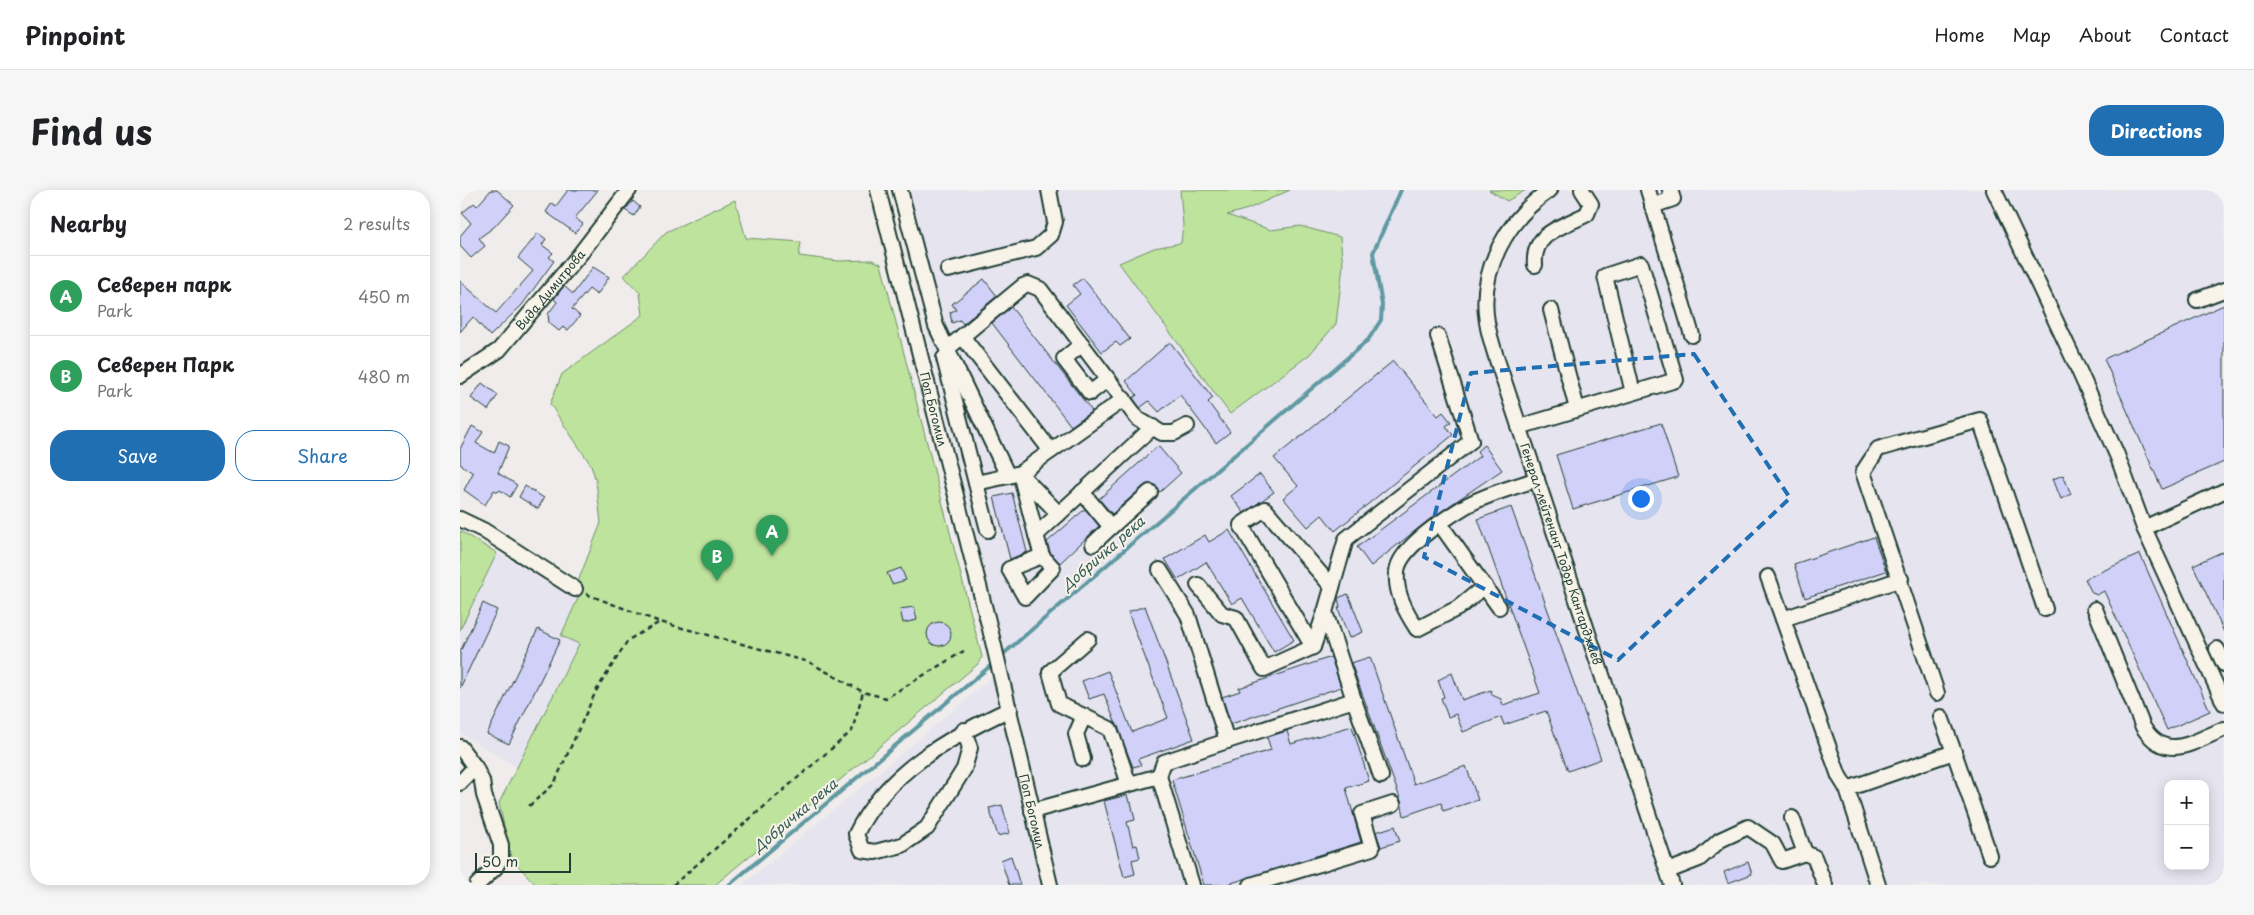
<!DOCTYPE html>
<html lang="en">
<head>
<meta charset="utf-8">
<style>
  :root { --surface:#fff; --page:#f6f6f6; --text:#202124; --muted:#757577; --line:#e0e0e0; --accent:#1f6fb2 }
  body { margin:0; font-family:"Playpen Sans",sans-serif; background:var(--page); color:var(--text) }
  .controls { position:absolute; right:15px; bottom:15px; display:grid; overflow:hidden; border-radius:10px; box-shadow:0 2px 12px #0003 }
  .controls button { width:45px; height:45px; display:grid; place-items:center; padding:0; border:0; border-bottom:1px solid var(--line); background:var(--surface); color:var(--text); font:25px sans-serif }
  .scale { position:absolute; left:15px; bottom:12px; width:96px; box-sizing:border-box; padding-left:5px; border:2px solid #1f3d34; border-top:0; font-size:14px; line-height:18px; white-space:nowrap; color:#1f3d34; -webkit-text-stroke:4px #f7f3e8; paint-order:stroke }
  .you { position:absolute; left:1180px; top:308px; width:18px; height:18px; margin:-12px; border:4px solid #fff; border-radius:50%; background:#1a73e8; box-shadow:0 0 0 8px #1a73e833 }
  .badge { display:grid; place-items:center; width:32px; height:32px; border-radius:50%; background:var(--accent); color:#fff; font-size:16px; font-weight:700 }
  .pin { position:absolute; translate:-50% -41px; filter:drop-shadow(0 1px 2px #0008) }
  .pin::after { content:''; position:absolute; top:26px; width:18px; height:15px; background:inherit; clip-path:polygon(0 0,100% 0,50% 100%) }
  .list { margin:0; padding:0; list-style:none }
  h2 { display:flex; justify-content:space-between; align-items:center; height:65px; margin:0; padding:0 20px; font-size:21px }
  h2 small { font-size:16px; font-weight:400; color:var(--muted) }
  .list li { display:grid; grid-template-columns:32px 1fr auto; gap:15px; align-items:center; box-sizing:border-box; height:80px; padding:0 20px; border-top:1px solid var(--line) }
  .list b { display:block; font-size:19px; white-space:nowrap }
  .list p { margin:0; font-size:16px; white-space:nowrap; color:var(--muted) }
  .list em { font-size:16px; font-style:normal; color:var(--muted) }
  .actions { display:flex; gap:10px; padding:15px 20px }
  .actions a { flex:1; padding:11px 0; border:1px solid var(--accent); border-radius:20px; text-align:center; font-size:18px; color:var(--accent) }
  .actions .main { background:var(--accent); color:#fff }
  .map { position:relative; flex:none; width:1764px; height:695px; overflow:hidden; border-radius:20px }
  header { display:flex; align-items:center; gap:30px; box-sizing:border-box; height:70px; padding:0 25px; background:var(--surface); border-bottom:1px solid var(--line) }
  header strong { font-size:24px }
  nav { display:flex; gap:28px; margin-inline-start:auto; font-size:18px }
  .intro { display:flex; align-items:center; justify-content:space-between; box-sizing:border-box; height:120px; padding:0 30px }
  h1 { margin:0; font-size:35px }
  .button { padding:12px 22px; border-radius:20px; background:var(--accent); color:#fff; font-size:18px; font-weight:700 }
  main { display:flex; gap:30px; padding:0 30px }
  aside { flex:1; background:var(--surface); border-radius:20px; box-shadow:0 2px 12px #0003 }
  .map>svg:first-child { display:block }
  .built { fill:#e6e4ef; fill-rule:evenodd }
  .green { fill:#bee39d; stroke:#6e9068 }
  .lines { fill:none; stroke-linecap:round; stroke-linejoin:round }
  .stream { stroke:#6099a2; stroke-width:4 }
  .building { fill:#d0d0f8; stroke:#1f3d34 }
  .minor-casing { stroke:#1f3d34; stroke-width:18 }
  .path { stroke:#1f3d34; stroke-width:2.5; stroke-dasharray:5 4; stroke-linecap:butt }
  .minor { stroke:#f7f3e8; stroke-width:14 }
  .marked { fill:none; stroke:#1f6fb2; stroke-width:4; stroke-dasharray:10 6; stroke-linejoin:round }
  .labels { text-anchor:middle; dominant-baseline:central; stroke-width:4; stroke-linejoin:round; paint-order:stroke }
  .street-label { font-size:12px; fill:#1f3d34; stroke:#f7f3e8 }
  .water-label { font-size:14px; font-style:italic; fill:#355c59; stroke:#f7f3e8 }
</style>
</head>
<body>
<header>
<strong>Pinpoint</strong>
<nav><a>Home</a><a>Map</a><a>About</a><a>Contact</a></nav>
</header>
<div class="intro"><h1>Find us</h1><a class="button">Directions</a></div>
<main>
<aside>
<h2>Nearby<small>2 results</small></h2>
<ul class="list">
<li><span class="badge" style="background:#2e9e5b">A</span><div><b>Северен парк</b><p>Park</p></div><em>450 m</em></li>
<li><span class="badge" style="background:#2e9e5b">B</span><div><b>Северен Парк</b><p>Park</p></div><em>480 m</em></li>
</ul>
<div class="actions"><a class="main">Save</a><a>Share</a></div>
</aside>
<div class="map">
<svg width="1764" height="695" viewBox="0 0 1764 695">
  <rect width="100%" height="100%" fill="#efeceb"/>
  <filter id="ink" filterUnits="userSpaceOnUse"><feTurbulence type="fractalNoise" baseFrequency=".02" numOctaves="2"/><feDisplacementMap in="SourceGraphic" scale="10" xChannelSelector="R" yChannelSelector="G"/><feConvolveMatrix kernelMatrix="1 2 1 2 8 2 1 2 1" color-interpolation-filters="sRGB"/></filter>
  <g filter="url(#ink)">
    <!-- built -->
    <path class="built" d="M433 0H1764V695H282L467 543 547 474ZM1708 594H1745V676H1708Z
      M37 363 118 408 101 446 119 454 57 577 0 543V440Z"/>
    <!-- green -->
    <path class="green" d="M720 0H830L788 19 767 25 811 40 840 36 880 47 883 75 876 134 849 165 770 224 659 73 694 58 721 53 723 35Z
      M1029 0H1066L1047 11Z
      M275 10 286 48 341 52 339 66 378 71 412 70 421 74 522 467 518 474 255 695H76L51 668 39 613 119 454 101 446 118 408 115 399 141 333 136 291 131 275 90 214 102 184 183 125 180 103 164 86 206 42Z
      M0 341 37 363 0 440Z"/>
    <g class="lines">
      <!-- stream -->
      <path class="stream" d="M540 467 908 150 921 130 922 115 913 63 941 0
        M269 695 535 472"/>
    </g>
    <!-- building -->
    <path class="building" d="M31 0H37L54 15 34 37 19 48 25 56 11 68 0 56V46L11 33 2 23 14 13 17 16Z
      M108 0H138L115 28 123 34 115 43 86 22 92 13 96 16Z
      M173 11 180 17 174 26 165 20Z
      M78 43 86 49 82 55 93 63 89 67 94 71 62 115 30 146 13 127 0 142V91L36 123 73 81 58 68Z
      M133 77 149 87 137 105 129 99 112 119 120 126 108 140 103 137 99 141 89 133 88 124 97 112 94 109 104 96 113 104Z
      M623 88 670 149 660 156 656 152 642 162 606 115 620 104 613 95Z
      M524 89 537 106 503 134 500 130 492 133 490 122 496 120 492 114Z
      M1764 115V272L1702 299 1644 169Z
      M551 117 632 221 611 236 532 133Z
      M710 152 753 208 748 212 770 242 756 253 720 205 699 222 689 211 680 218 673 208 677 205 666 191Z
      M933 171 978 226 983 222 991 232 986 236 993 245 875 341 862 325 848 337 823 308 838 296 814 268Z
      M22 193 38 205 28 220 11 208Z
      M1201 233 1218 287 1113 319 1096 265Z
      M12 236 23 242 16 253 34 263 39 251 49 256 38 283 57 295 50 307 40 300 38 302 34 300 25 315 4 300 13 283 0 274V259Z
      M1024 255 1042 280 970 329 911 376 897 357 1020 266 1017 261Z
      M698 256 721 283 700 302 692 293 685 295 652 324 639 309Z
      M800 284 814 302 784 323 771 306Z
      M1603 285 1611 304 1601 309 1593 289Z
      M65 296 84 308 78 319 59 307Z
      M552 303 567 362 550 369 534 307Z
      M1051 317 1141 569 1108 581 1086 521 1044 535 1041 527 1003 542 996 524 988 527 981 508 984 507 978 490 992 483 1002 510 1031 500 1032 505 1041 509 1043 515 1080 503 1018 329Z
      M625 319 639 336 600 373 590 362 587 352Z
      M769 340 834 450 814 462 782 408 772 414 746 372 718 390 705 369 745 345 749 352Z
      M1414 347 1426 381 1345 408 1334 374Z
      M1764 361V442L1733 375Z
      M1680 364 1750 521 1707 540 1644 401 1637 405 1632 403 1625 389Z
      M441 378 446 390 432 394 427 383Z
      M888 404 903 442 889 448 878 418 880 417 878 408Z
      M23 413 37 420 0 498V462Z
      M685 416 734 549 678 569 681 575 673 577 644 504 629 509 622 491 648 481 672 542 708 528 668 422Z
      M454 417 457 430 443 433 440 419Z
      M467 444a12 12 0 1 1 24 0a12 12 0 1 1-24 0Z
      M78 439 100 450 49 554 27 544Z
      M871 467 881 497 771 534 762 507 780 501 779 498Z
      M910 467 954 594 1006 576 1018 610 983 621 981 613 944 626 941 611 891 473Z
      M892 536 909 591 886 598 901 652 765 695H744L712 590 811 560 807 547 827 541 831 554Z
      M667 605 669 612H671L675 630 667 632 673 656 677 655 680 668 672 670 675 684 664 687 644 611Z
      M542 615 550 643 538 646 529 618Z
      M935 636 940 651 921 657 916 642Z
      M551 666 560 695H549L541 670Z
      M1288 672 1292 684 1268 693 1264 682Z"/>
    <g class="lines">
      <!-- minor casing -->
      <g class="minor-casing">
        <g id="minor">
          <path id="s1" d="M418 0 530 439 590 695"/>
          <path d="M440 0 476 136 548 286 560 283 664 209"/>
          <path id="s2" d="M1090 0C1048 28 1018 80 1027 132 1029 146 1034 160 1038 173L1212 695"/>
          <path d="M1188 0 1232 145"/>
          <path d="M1534 0 1616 174 1657 265 1684 338 1764 513"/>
          <path d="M1192 16 1213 9 1210 0"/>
          <path d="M1075 75C1072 42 1103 37 1127 24L1131 14 1122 0"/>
          <path d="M488 80 576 58 591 45 595 32 589 0"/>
          <path d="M1737 110 1764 100"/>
          <path d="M1091 120 1117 219"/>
          <path d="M502 146 591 261"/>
          <path d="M622 154 604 169 630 203 648 189"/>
          <path d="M487 159 563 96 568 94 580 99 678 229 702 243H714L727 236"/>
          <path d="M484 168 528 340"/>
          <path id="s3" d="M0 186 39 160 120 64 169 0"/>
          <path d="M1059 237 1216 190 1181 74 1145 86 1173 203"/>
          <path d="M560 283 576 345 693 237"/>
          <path d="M560 284 599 324"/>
          <path d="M516 293 548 286"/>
          <path d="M622 302 651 337 690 302"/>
          <path d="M0 329 23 340 115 399"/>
          <path d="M980 334 1039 417"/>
          <path d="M1684 338 1764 301"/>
          <path d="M576 345 582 366 593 378 565 407 549 379 582 366"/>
          <path d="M633 354 651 337"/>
          <path d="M1308 387 1379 586 1387 599"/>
          <path d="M738 395 762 424 776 428 804 479 853 457 781 335 805 319 872 397"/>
          <path d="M1025 396 998 418 957 439C946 422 935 403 937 382 938 359 986 328 1004 317 1026 304 1053 298 1077 289"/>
          <path d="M1635 419 1683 537C1706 573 1732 552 1764 539"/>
          <path d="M1323 429 1441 389"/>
          <path d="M628 449 590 482 599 514 650 539 669 594"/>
          <path d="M853 457 865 422"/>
          <path d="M1757 459 1764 474"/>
          <path d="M1477 503 1403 282 1418 259 1520 230 1585 419"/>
          <path d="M894 510 865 422 886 349 1011 251 978 146"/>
          <path d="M504 540 510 558 504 579 467 638 442 655 415 662 402 660 396 644C426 582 490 547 550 519"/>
          <path d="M767 551 894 510 921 586"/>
          <path d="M0 557 15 577 0 593"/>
          <path d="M1494 562 1530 666"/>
          <path d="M623 569 616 544 624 526"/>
          <path d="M15 577 22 591 24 605 41 655V667L35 678 17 695"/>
          <path d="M699 586 704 572 767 551 728 425 700 380"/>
          <path d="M572 621 699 586 732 695"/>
          <path d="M1345 663 1354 667 1365 695"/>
          <path d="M1208 681 1239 669 1260 650 1288 637 1313 654 1322 671 1345 663 1332 628"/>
          <path d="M791 695 912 658 902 624 933 614"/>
          <path d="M1418 695 1387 599 1494 562 1481 527"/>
        </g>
      </g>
      <!-- path -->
      <path class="path" d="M126 404 200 432 349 472 403 502 426 508 507 459
        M69 616 94 594 136 501 168 450 200 432
        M213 695 392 541 403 502"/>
      <!-- minor -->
      <use href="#minor" class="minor"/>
    </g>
  </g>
  <!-- marked area -->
  <path class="marked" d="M1234 164 1330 308 1158 470 964 367 1011 183Z"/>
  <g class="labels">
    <!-- street labels -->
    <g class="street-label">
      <text stroke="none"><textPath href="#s3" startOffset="126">Вида Димитрова</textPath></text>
      <text stroke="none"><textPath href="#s1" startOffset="226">Поп Богомил</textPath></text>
      <text stroke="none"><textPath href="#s2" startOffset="398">Генерал-лейтенант Тодор Кантарджиев</textPath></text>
      <text stroke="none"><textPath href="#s1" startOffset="640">Поп Богомил</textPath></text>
    </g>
    <!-- water labels -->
    <g class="water-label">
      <text transform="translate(643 363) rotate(-41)">Добричка река</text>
      <text transform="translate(335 625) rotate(-40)">Добричка река</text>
    </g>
  </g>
</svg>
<div class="controls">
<button>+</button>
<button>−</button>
</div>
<div class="scale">50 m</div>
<div class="you"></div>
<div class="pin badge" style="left:312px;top:366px;background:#2e9e5b">A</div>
<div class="pin badge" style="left:257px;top:391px;background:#2e9e5b">B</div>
</div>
</main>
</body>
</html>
